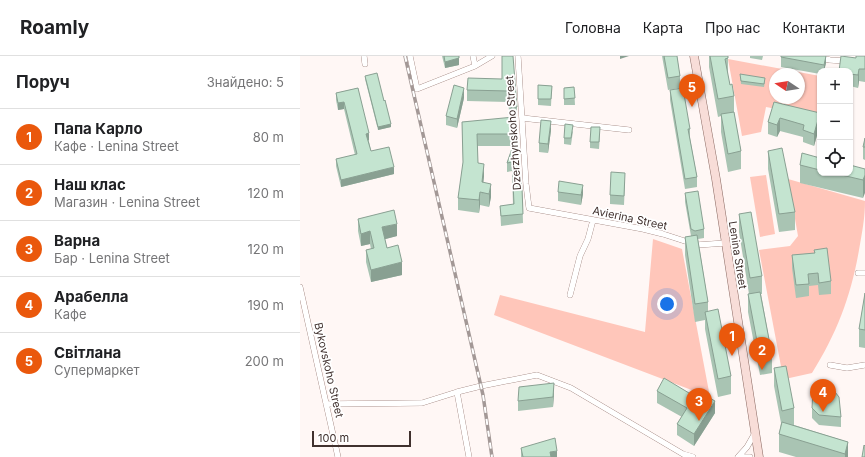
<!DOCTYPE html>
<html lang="uk">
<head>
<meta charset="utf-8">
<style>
  :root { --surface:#fff; --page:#f6f6f6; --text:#202124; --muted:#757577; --line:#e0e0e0; --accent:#ea580c }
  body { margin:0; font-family:Inter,sans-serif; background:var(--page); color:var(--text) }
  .controls { position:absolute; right:12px; top:12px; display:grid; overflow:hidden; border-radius:8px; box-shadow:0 1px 3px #0004 }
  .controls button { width:36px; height:36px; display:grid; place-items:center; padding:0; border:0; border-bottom:1px solid var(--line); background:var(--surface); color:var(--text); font:20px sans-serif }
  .compass { position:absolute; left:469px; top:12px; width:36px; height:36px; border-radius:50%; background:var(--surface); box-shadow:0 1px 3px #0004; rotate:282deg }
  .scale { position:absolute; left:12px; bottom:10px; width:99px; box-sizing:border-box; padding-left:4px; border:2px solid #40312e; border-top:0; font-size:11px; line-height:14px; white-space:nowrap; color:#40312e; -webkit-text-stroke:3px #fff; paint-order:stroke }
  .you { position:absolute; left:367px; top:248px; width:14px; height:14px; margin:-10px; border:3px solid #fff; border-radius:50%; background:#1a73e8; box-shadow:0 0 0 6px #1a73e833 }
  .badge { display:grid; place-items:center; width:26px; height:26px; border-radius:50%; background:var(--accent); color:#fff; font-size:13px; font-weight:700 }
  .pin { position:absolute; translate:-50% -33px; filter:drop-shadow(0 1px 2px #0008) }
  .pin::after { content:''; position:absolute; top:21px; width:14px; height:12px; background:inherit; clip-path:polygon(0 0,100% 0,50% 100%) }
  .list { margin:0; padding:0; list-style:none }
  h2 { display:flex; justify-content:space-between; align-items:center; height:52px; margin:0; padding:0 16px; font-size:17px }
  h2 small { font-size:13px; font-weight:400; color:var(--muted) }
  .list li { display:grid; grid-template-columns:26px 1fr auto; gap:12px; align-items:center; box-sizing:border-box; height:56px; padding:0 16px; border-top:1px solid var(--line) }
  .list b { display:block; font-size:15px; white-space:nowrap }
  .list p { margin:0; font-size:13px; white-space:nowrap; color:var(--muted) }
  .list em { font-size:13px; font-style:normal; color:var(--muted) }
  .icon { flex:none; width:22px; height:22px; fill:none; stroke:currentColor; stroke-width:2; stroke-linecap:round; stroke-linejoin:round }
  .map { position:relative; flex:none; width:565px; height:401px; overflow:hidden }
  header { display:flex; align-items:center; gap:24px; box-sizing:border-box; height:56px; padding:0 20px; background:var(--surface); border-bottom:1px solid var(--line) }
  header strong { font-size:19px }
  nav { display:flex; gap:22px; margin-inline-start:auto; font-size:14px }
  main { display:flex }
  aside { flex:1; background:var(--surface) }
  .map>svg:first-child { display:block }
  .green { fill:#ffc6ba; fill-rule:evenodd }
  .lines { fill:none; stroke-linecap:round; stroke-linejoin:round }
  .street-casing { stroke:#8a6962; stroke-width:6 }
  .secondary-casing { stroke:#8a6962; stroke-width:9 }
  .street { stroke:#fff; stroke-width:5.5 }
  .secondary { stroke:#f8ddd8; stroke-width:8 }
  .rail-casing { stroke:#a39896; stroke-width:3.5 }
  .rail { stroke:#fff; stroke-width:2; stroke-dasharray:6; stroke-linecap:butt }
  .wall { fill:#a9c4b3 }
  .shaded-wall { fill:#89a092 }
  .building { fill:#c4e4d0; stroke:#89a092 }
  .labels { text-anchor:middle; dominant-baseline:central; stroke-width:3.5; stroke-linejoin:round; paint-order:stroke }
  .street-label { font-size:11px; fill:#40312e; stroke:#fff }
</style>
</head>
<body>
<header>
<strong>Roamly</strong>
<nav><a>Головна</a><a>Карта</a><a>Про нас</a><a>Контакти</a></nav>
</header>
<main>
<aside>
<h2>Поруч<small>Знайдено: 5</small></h2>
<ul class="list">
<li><span class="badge">1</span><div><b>Папа Карло</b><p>Кафе · Lenina Street</p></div><em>80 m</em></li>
<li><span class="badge">2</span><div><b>Наш клас</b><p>Магазин · Lenina Street</p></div><em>120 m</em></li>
<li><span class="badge">3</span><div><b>Варна</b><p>Бар · Lenina Street</p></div><em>120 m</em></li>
<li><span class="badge">4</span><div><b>Арабелла</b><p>Кафе</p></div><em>190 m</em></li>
<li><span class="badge">5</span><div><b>Світлана</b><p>Супермаркет</p></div><em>200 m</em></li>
</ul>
</aside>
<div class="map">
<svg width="565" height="401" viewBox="0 0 565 401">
  <rect width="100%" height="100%" fill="#fff7f5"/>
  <!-- green -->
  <path class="green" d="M428 3 520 20V61L466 51 461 76 442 80ZM475 18H499V42H475Z
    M466 119 475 178 460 181 450 121Z
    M488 123 565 145C565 162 562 177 559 194 551 240 537 277 512 317L485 323 483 321 459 194 490 190 498 180Z
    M353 183 382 193 410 341 194 259 200 239 345 276Z"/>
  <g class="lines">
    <!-- street casing -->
    <g class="street-casing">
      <path id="street" d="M64 0 65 8
        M110 0 117 33 175 10
        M173 0 175 10 192 0
        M218 0 226 128 229 152 343 173 363 178 397 189 426 187
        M512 0 530 4 547 5
        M222 62 329 74
        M558 217H565
        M0 231 38 401
        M270 239 280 200 288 183 293 164
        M530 309 547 312 565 309
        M26 348 122 347 157 336
        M169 401 157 336 181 330 237 319 271 332 383 398 393 401
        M438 401 447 391 455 377
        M442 401H450"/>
    </g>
    <!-- secondary casing -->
    <g class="secondary-casing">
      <path id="secondary" d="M394 0 416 123 459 401"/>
    </g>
    <!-- street -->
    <use href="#street" class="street"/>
    <!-- secondary -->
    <use href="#secondary" class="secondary"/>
    <!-- rail casing -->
    <g class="rail-casing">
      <path id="rail" d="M105 0 183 339 192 401"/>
    </g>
    <!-- rail -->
    <use href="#rail" class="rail"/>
  </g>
  <!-- wall -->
  <path class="wall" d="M142 0H159V9L145 12Z
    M362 0H377L380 20V32L368 34Z
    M409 0H428V20L430 29 434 40V57L441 95V113L428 116 421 76V60L418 61 409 11Z
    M450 0H463L462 4 450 2Z
    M526 0V7L524 15H520V18L481 11V1Z
    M565 0V26L559 25 558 32 550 30V15L556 2Z
    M440 18 465 25 464 31 441 28Z
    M65 20 84 45 91 71 78 74 65 23Z
    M202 23 217 51V62L214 63 222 132 223 167 201 170 200 150 213 149 212 115 207 116V107L213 90H177L178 107 184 120 183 127 191 141 189 151 180 149 179 157 158 154V142L163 108 162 66 210 62 208 46 167 45V34Z
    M238 29 252 30 251 50 238 49Z
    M274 31 275 49H264V32Z
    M58 32 71 95 94 118 41 131 36 110V103L55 99 44 53 38 54 36 44V37Z
    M370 34 390 73V82L397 121V131L385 133 370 44Z
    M164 42 157 72 146 69V60Z
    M474 46 520 69 514 90 503 86V81L480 75 477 81 468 78V66Z
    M251 74 248 97 239 96V87Z
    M273 75 271 89 264 88V82Z
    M300 78 299 93 290 92V86Z
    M565 82V104L563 103V91Z
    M468 95 495 156V174L479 176 468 113Z
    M520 102V117H550L565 113 563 142 500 127V109Z
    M325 126 324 149 310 148V139Z
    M258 136 283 138 281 149 258 145Z
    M385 137 404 173V182L398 183 408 246V255L431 320V338L418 341 405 273V264L395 266 385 199V181L391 180 385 146Z
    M439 158 462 220V238H461L472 299V317L460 319 448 256V238H449L439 176Z
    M58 163 97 180 85 183 87 192 102 219 71 226 66 206V194L71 193 70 188 61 190 58 175Z
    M514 194 531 225V238L519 239 518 229 509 230V240L496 242 492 212V199L514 197Z
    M565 237V292L559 291V273Z
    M474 312 494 352V369L548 386V401H496L479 396V378L481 367 474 330Z
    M357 335 394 340 415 357 394 390 377 379V368L382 361 357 347Z
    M254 337 253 351 218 355V345Z
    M531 338 541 361V371L519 369 512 362V352Z
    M221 392 257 401H221Z"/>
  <!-- shaded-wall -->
  <path class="shaded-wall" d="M320 0H329L320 3Z
    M526 0V7L524 15V9Z
    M159 2V9L145 12V6Z
    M559 13V25L558 32V19Z
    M164 32V42L157 72V63Z
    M44 46V53L38 54V47Z
    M520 57V69L514 90V78Z
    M480 62V75L477 81V69Z
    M251 65V74L248 97V88Z
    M91 68V71L78 74V71Z
    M69 77V84L66 85V78Z
    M184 108V120L182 139V126Z
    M94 111V118L41 131V124Z
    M565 119V137L563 142V124Z
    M191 128V141L189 151V138Z
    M283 129V138L281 149V139Z
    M180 136V149L179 157V144Z
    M97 168V180L82 184V171Z
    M70 175V188L61 190V178Z
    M102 206V219L71 226V214Z
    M254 327V337L253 351V341Z
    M415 345V357L394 390V378Z
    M548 386V401H545V398Z
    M257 395V401H250V396Z"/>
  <!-- building -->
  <path class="building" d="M144 0H159V2L145 6Z
    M202 0H213L217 51 210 52 208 35 167 34 168 22 202 23Z
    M364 0H377L380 20 368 22Z
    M410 0H428V2L425 3 430 29 432 28 434 40 418 43Z
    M481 0H526L524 9 481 1Z
    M541 0 556 2V0H565V13H559L558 19 550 18V15H539Z
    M77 17 84 45 85 44 91 68 78 71 65 20Z
    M440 18 465 22 464 28 441 25Z
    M154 29 164 32 157 63 146 60Z
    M238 29 252 30 251 43H238Z
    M274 31 275 42 264 43V32Z
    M58 32 69 77 66 78 71 95 89 91 94 111 41 124 36 103 57 98 44 46 38 47 36 37Z
    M383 32 390 73H388L397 121 385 123 370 34Z
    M474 46 520 57 514 78 503 74 504 69 480 62 477 69 468 66Z
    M434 56 441 95 428 98 421 58Z
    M214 61 216 78H177L178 107 184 108 182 126 191 128 189 138 180 136 179 144 158 142 163 106 162 66Z
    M241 64 251 65 248 88 239 87Z
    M265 68 273 69 271 82H264Z
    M291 71H300L299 86H290Z
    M216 81 222 132 223 158 201 160 200 150 214 148 212 106 207 107Z
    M565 82V91H563Z
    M482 92 495 156 479 158 468 95Z
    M502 97 520 102V114L500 109Z
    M550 109 565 113V119L563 124 533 117H550Z
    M311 116 325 117 324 140 310 139Z
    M259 125 283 129 281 139 258 136Z
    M398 135 404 173 395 175 391 173 385 137Z
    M94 154 97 168 82 171 87 192 98 189 102 206 71 214 66 194 74 192 70 175 61 178 58 163Z
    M451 156 462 220 450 222 439 158Z
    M397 179 408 246 395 248 385 181Z
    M527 192 531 225 519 227 518 217 508 218 509 228 496 229 492 199 515 197 514 194Z
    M460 236 472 299 460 301 448 238Z
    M565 237V274L559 273Z
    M418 253 431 320 418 323 405 256Z
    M486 310 494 352 482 355 474 312Z
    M364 322 394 340 397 335 415 345 394 378 377 368 387 352 357 335Z
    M254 327 253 341 218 345 219 331Z
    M526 332 531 338 535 336 539 341 541 361 519 359 512 352 513 334Z
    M482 366 548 386 545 398 479 378Z
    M255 382 257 395 250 396 251 401H223L221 392Z
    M564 389 565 390V401H562Z"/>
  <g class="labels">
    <!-- street labels -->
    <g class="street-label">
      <text transform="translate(213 77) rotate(-94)">Dzerzhynskoho Street</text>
      <text transform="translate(330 162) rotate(12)">Avierina Street</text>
      <text transform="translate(438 199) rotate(81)">Lenina Street</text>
      <text transform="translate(29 314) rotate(77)">Bykovskoho Street</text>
    </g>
  </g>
</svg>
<div class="controls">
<button>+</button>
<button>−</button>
<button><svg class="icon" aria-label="locate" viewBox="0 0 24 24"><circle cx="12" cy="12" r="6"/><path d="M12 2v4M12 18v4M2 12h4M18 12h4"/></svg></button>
</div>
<svg class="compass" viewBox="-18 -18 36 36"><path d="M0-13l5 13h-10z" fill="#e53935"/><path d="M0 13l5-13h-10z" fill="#757577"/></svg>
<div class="scale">100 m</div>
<div class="you"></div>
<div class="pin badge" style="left:432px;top:300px">1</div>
<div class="pin badge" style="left:462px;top:314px">2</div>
<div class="pin badge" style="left:399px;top:365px">3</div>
<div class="pin badge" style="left:523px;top:356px">4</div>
<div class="pin badge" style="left:392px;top:51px">5</div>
</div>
</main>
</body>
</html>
